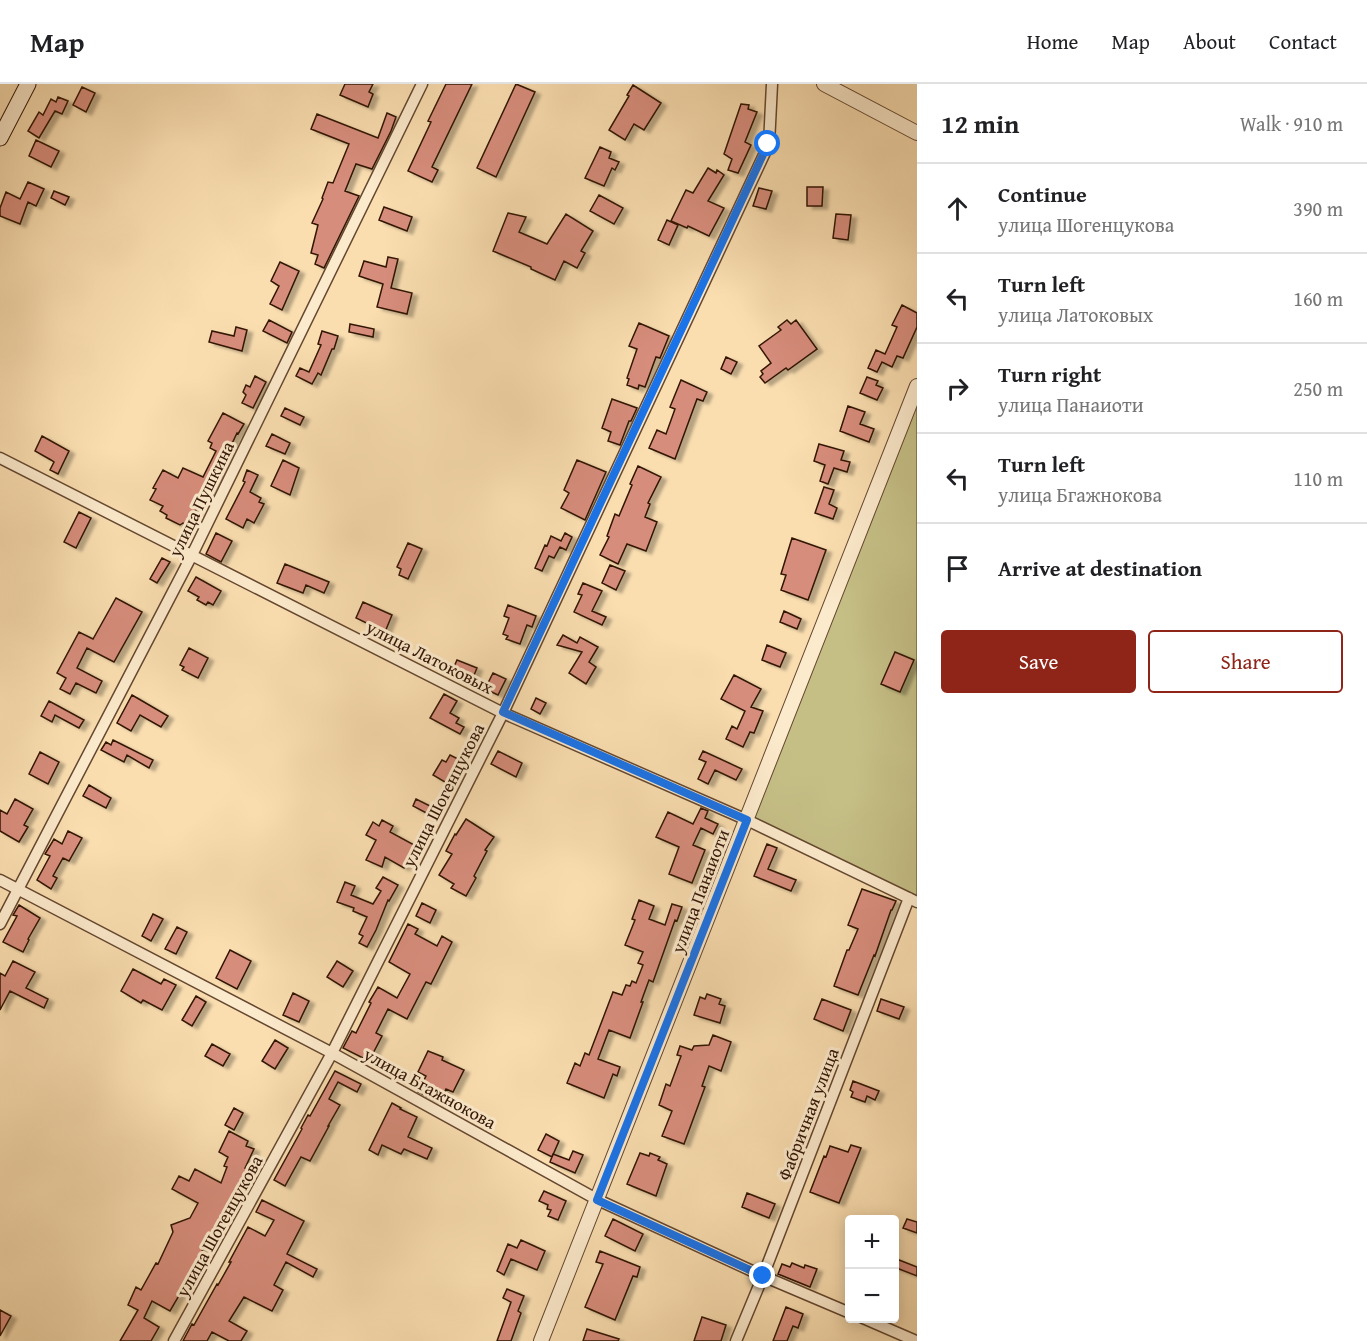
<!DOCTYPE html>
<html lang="en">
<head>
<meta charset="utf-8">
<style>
  :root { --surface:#fff; --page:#f6f6f6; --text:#202124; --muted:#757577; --line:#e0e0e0; --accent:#8f2418 }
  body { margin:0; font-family:"Gentium Book Plus",serif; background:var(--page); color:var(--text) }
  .controls { position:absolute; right:18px; bottom:18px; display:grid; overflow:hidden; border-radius:6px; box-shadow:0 3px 15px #0003 }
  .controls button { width:54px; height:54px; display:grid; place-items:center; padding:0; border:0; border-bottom:2px solid var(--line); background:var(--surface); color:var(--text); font:30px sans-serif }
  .stop { position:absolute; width:18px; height:18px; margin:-14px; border:4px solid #1a73e8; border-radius:50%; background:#fff }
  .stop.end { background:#1a73e8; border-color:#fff; box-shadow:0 2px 6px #0008 }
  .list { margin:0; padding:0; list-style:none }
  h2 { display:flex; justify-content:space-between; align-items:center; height:78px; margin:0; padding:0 24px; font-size:26px }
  h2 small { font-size:20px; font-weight:400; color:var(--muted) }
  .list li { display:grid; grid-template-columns:39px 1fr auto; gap:18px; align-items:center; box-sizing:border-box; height:90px; padding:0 24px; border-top:2px solid var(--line) }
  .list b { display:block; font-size:22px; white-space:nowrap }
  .list p { margin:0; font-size:20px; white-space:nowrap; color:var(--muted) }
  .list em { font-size:20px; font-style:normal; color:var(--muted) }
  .actions { display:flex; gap:12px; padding:18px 24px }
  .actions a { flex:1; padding:14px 0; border:2px solid var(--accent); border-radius:6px; text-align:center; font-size:21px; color:var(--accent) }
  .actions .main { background:var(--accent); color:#fff }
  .icon { flex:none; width:33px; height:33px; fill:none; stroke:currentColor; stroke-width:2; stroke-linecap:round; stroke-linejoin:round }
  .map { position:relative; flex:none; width:917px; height:1257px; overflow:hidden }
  header { display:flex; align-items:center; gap:36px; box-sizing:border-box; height:84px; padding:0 30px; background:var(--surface); border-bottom:2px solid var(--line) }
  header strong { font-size:28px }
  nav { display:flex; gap:33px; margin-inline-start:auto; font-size:21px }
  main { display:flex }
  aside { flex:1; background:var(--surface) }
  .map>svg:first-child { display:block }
  .green { fill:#c5bf86; stroke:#7c6a46; stroke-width:1.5 }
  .building { fill:#d78d7b; stroke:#321505; stroke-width:1.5; filter:url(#shadow) }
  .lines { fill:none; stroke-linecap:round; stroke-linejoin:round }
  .minor-casing { stroke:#644730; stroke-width:13 }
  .tertiary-casing { stroke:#644730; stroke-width:16 }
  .secondary-casing { stroke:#321505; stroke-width:17 }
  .minor { stroke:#fceacc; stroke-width:10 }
  .tertiary { stroke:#fceacc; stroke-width:14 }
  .secondary { stroke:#fceacc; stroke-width:15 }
  .route { stroke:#1a73e8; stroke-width:8 }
  .labels { text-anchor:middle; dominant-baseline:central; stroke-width:6; stroke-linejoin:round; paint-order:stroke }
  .street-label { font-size:18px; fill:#321505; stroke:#fceacc }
</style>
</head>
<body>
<header>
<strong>Map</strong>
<nav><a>Home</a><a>Map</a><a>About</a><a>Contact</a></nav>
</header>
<main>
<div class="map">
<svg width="917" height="1257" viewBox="0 0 917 1257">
  <defs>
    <filter id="shadow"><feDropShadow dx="5.5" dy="3" stdDeviation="1.5" flood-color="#0004"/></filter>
  </defs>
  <rect width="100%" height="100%" fill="#fadeb0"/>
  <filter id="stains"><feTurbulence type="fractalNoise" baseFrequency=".00333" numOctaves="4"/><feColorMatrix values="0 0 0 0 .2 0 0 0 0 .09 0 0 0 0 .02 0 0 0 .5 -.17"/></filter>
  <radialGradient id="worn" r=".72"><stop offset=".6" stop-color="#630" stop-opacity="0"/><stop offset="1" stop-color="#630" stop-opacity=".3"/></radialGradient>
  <!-- green -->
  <path class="green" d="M917 302V818L747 736Z"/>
  <!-- building -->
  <path class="building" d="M345 0H373L369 8 373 10 368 23 340 11Z
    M446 0H472L432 83 438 86 432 98 408 87 431 38 428 37Z
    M516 0 535 8 496 93 477 84Z
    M633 1 661 19 644 46 634 40 625 56 609 46 629 12 627 11Z
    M82 3 95 9 86 28 73 21Z
    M58 13 68 17 62 30 55 27 39 54 28 47 39 28 43 31 51 15 56 18Z
    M741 20 749 21 748 25 757 28 745 58 751 61 738 89 728 86 732 75 724 70Z
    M387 29 396 33 391 47 372 85 356 80 345 107 359 112 324 184 315 180 318 171 311 169 318 141 312 139 323 115 322 114 328 98 333 99 349 60 311 45 317 30 378 54Z
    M36 56 59 67 51 83 29 72Z
    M600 63 611 68 609 74 619 78 615 86 612 84 604 102 585 94Z
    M708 84 716 89 717 86 724 91 708 117 724 124 709 152 688 142 687 144 671 137 686 106 693 109Z
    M28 98 44 105 36 122 28 118 20 140 0 132V124L6 108 20 115Z
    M807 103H823L822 122H807Z
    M759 104 772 107 766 125 753 122Z
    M54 107 69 113 65 121 51 114Z
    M599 111 623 124 614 140 590 127Z
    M384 123 412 133 407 147 379 136Z
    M508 129 526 133 519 148 547 160 566 130 593 147 581 167 585 169 577 184 564 177 555 196 531 185V183L493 167Z
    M836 130 851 131 848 156 833 154Z
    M667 136 678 141 669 161 658 156Z
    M388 173 398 175 391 204 412 209 407 230 377 223 383 200 359 192 364 177 386 183Z
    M280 178 299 187 282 226 270 220 279 202 271 197Z
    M902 221 917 229V243L903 274 897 272 892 283 882 278 877 288 868 284 876 266 885 270 897 243 892 241Z
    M269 236 292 248 287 259 263 247Z
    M787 236 791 240 796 236 817 265 788 286 786 284 765 299 760 293 763 290 761 287 771 279 759 262 781 246 778 243Z
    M639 239 669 252 660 274 656 273 645 303 639 301 638 305 627 301 629 295 627 294 637 265 629 262Z
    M350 240 374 245 373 253 349 248Z
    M236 243 247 246 242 267 209 258 212 247 234 252Z
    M322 247 338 252 334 265H332L321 291 318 289 312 300 296 292 300 284 309 288 321 261 318 260Z
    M726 273 737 278 731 290 721 285Z
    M255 292 266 298 253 324 242 319 246 311 243 308 246 301 250 303Z
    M867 293 878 297 876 301 883 304 877 316 860 309Z
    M681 296 707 308 703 317 697 315 675 375 649 364 657 346 666 350 675 325 670 323Z
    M612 315 637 324 631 337H629L620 361 608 357 611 348 602 344Z
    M848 322 865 328 860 340 874 345 869 358 840 347Z
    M285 324 304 333 300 341 281 332Z
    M223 329 244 340 238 350 237 349 206 415 203 414 187 441 183 439 180 441 166 434 167 431 160 427 163 422 150 416 156 405 153 404 163 386 178 394 183 384 203 393 216 367 210 364 212 359 208 357Z
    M272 350 290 359 285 370 266 362Z
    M42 352 69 367 58 390 50 386 54 378 51 376 35 367Z
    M819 360 844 367 841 376 850 378 847 388 834 384 828 400 820 397 825 381 814 377Z
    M283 376 299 384 290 411 271 402Z
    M577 376 606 388 585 436 561 424 569 409 564 406Z
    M638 382 661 393 648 419 650 420 645 433 657 438 646 467 627 460 618 480 600 471 609 453 607 452 615 430 619 432 632 401 630 400Z
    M247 386 258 391 250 408 261 414 259 418 264 420 254 439 247 435 243 444 226 435 245 398 243 397Z
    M824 403 834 406 829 420 837 424 833 435 815 429Z
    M79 428 91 434 76 464 64 458Z
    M216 449 232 457 221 478 206 470Z
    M565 449 572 453 566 466 560 463 554 474 549 472 542 487 535 484 545 461 547 462 551 452 561 457Z
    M792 454 826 466 808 516 781 506 786 491 781 490Z
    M408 459 422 465 408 495 399 491 401 485 397 483Z
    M162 474 170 478 157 499 150 495Z
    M285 480 329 498 324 509 306 501 303 509 277 499Z
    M610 481 625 487 616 506 602 499Z
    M196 493 221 507 213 521 208 518 206 521 197 516 199 513 188 507Z
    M583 499 602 507 592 527 606 533 602 541 574 528 582 511 578 510Z
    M116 514 142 528 114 578 87 564 77 584 102 597 96 609 76 599 70 610 60 605 66 594 57 589 79 548 93 555Z
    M363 518 392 531 385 548 356 534Z
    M508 521 536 532 532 543 527 541 520 560 506 555 508 552 503 550 509 534 504 532Z
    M784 527 801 535 797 545 780 538Z
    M563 551 577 559 580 553 598 563 589 578 596 583 586 600 569 589 582 568 557 561Z
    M767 561 786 569 780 583 762 576Z
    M189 564 208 574 198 594 182 586 184 583 180 581Z
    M895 568 914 576 900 608 881 600Z
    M457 576 477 584 472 596 452 587Z
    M493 589 506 595 498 611 485 605Z
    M734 591 761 605 751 623 763 627 754 649 750 648 743 663 726 655 732 642 737 645 745 627 721 615Z
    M444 610 457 617 450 629 459 634 456 639 464 643 460 650 430 634Z
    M132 611 168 632 161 643 140 631 131 647 117 639Z
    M536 614 546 619 540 630 531 625Z
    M49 617 84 636 79 644 55 631 52 638 41 632Z
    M113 656 153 676 149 684 127 671 124 678 101 666 106 658 111 661Z
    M498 667 522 679 516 693 491 680Z
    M703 667 742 685 736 696 715 686 708 700 698 695 706 678 699 675Z
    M40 668 59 678 48 700 29 690Z
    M450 671 462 677 450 701 433 691 442 676 446 678Z
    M89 701 111 714 106 724 83 712Z
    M15 715 33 725 24 741 28 743 19 758 0 747V726L7 730Z
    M416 715 436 725 432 732 413 722Z
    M701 724 708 727 705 734 718 740 713 750 701 744 693 761 705 766 692 799 669 790 679 763 656 753 668 728 693 740Z
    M466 735 494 753 485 766 487 767 474 792 476 794 466 812 451 804 454 800 439 791 452 770 446 767 455 750 456 751Z
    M382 736 393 742 390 748 416 762 404 784 385 773 382 783 366 776 376 756 366 751 373 738 379 742Z
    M68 747 82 754 69 777 63 774 53 792 57 794 51 805 37 796 50 772 45 770 54 755 62 760Z
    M767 760 777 764 768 785 796 796 791 807 754 792Z
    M383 793 398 801 389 817 388 816 376 846 367 863 359 859 363 852 359 850 367 833 353 827 354 824 337 818 345 798 355 802 351 811 373 820 381 807 376 804Z
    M862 805 896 817 892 826H891L875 872 874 871 858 911 834 902 847 866H849L858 845 848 841Z
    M639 816 654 822 649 835 665 841 672 820 682 823 677 837 675 836 653 898 649 896 641 918H643L630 954 609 946 598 975 620 983 617 992 613 990 604 1014 567 999 575 979 580 982 585 969 589 971 613 908 622 911 626 901 630 902 632 897 636 899 643 881 638 879 643 868 625 861 635 836 632 835Z
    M422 819 436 826 430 839 416 832Z
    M19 821 40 834 28 855 29 856 23 868 3 858 17 832 13 831Z
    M153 830 163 835 151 857 142 852Z
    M408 840 418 845 415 850 437 862 442 852 452 858 431 900 426 898 407 935 388 925 376 949 382 952 369 977 343 964 352 947 356 949 371 919 369 918 378 903 397 914 410 890 389 878Z
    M177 843 187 848 176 870 165 865Z
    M230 866 251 877 237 905 216 894Z
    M13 877 35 888 26 904 48 915 44 924 10 907 0 926V889L5 892Z
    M337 877 353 887 343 903 327 893Z
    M133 885 161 900 164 895 176 901 162 926 143 916 141 919 121 907Z
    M293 909 309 917 299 938 283 931Z
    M707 910 721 915 719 920 725 922 720 939 694 931 700 913 705 915Z
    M196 912 206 918 192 942 182 936Z
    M822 915 851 926 843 947 814 935Z
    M881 915 904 923 899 935 877 927Z
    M713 951 731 958 721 987 709 982 702 1002 705 1003 684 1060 662 1052 672 1027 659 1021 666 1000 670 1002 681 972 677 971 680 962 692 966 694 962 709 961Z
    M275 956 288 964 275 985 262 977Z
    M212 960 230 970 223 982 205 972Z
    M428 967 443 973 442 976 464 986 453 1008 446 1005 440 1019 418 1008 426 992 418 988Z
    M335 987 361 1000 357 1008 338 998 329 1015 340 1021 328 1042H329L310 1077 301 1073 285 1102 274 1096 302 1045 301 1044 308 1031 310 1032Z
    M853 997 879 1007 875 1016 867 1012 865 1018 851 1013 853 1008 850 1006Z
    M392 1019 401 1024 400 1025 417 1033 408 1053 432 1064 427 1075 404 1065 401 1070 382 1061 378 1071 369 1066Z
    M234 1024 243 1029 234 1046 225 1041Z
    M229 1047 248 1057 246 1062 254 1065 245 1084 248 1085 243 1096 241 1095 205 1163H204L191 1191 170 1227 152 1217 144 1234 159 1243 151 1257H120L138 1226 128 1221 136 1203 141 1206 156 1179 158 1180 173 1148 171 1141 190 1134 198 1119 172 1105 179 1092 189 1097 195 1085 221 1099 227 1083 224 1082 228 1073 219 1068Z
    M546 1050 559 1057 552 1073 538 1066Z
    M851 1061 861 1064 839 1119 810 1108 824 1072 826 1073 830 1062 848 1068Z
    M573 1067 583 1071 575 1089 550 1078 553 1070 569 1076Z
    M640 1069 649 1072 650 1069 660 1073 658 1076 667 1080 656 1112 627 1100Z
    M544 1107 566 1117 558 1136 548 1132 551 1126 547 1125 548 1121 539 1117Z
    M747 1109 775 1120 769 1134 742 1123Z
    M262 1116 304 1137 287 1170 317 1185 313 1193 286 1178 274 1201 283 1206 272 1227 244 1213 229 1237 247 1247 241 1257H229L212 1248 207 1257H183L192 1240 194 1241 217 1200 218 1201 231 1178H229L248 1143 265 1152 274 1136 256 1128Z
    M613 1135 643 1150 635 1167 605 1152Z
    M907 1135 917 1138V1149L903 1144Z
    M521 1156 545 1167 537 1186 511 1175 504 1191 497 1187 508 1160 517 1164Z
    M600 1167 640 1183 637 1193 633 1192 615 1236 585 1223 603 1180 596 1178Z
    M894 1174 917 1183V1192L894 1183Z
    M792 1179 804 1184 805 1181 817 1185 810 1203 778 1190 782 1180 790 1183Z
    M507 1205 524 1212 518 1227 521 1229 511 1257H497L511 1218 503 1214Z
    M786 1223 803 1230 798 1244 793 1242 787 1257H773Z
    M0 1226 11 1232 0 1252Z
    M702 1233 726 1241 721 1257H694Z
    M587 1245 619 1255 618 1257H583Z"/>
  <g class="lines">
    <!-- minor casing -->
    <g class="minor-casing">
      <path id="minor" d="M0 374 503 629 747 736 917 818
        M0 796 332 969 598 1116 763 1192 850 1229
        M0 840 192 471 422 0
        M863 1234 916 1257
        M174 1257 332 969 503 629 769 60 772 0
        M736 1257 763 1192 909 814"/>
    </g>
    <!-- tertiary casing -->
    <g class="tertiary-casing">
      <path id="tertiary" d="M824 0 917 49
        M541 1257 917 302"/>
    </g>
    <!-- secondary casing -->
    <g class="secondary-casing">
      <path id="secondary" d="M0 54 28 0"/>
    </g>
    <!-- minor -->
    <use href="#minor" class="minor"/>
    <!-- tertiary -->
    <use href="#tertiary" class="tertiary"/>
    <!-- secondary -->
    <use href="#secondary" class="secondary"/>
  </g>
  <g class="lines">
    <!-- route -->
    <path class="route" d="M763 1192 597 1116 747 736 503 628 768 60"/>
  </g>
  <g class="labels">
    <!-- street labels -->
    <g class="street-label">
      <text transform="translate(201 415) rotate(-64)">улица Пушкина</text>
      <text transform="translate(430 573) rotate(27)">улица Латоковых</text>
      <text transform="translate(443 711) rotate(-63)">улица Шогенцукова</text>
      <text transform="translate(700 807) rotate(-69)">улица Панаиоти</text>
      <text transform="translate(430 1004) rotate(29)">улица Бгажнокова</text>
      <text transform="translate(808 1030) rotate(-69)">Фабричная улица</text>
      <text transform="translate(219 1142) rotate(-61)">улица Шогенцукова</text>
    </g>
  </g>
  <rect width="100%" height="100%" filter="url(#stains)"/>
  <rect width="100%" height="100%" fill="url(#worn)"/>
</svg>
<div class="controls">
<button>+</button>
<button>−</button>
</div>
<div class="stop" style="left:768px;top:60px"></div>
<div class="stop end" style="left:763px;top:1192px"></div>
</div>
<aside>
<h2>12 min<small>Walk · 910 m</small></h2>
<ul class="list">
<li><svg class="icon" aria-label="ahead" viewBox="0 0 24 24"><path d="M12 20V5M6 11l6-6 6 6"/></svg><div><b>Continue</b><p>улица Шогенцукова</p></div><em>390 m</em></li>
<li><svg class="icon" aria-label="left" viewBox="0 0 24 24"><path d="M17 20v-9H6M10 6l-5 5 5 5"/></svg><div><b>Turn left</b><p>улица Латоковых</p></div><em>160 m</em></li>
<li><svg class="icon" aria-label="right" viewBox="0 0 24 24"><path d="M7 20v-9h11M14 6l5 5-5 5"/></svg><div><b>Turn right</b><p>улица Панаиоти</p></div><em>250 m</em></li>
<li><svg class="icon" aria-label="left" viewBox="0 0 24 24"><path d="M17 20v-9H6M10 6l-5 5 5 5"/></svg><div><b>Turn left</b><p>улица Бгажнокова</p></div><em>110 m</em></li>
<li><svg class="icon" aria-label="arrive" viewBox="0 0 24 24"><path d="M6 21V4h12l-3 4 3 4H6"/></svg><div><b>Arrive at destination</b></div></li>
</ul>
<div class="actions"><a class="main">Save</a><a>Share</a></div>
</aside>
</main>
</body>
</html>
